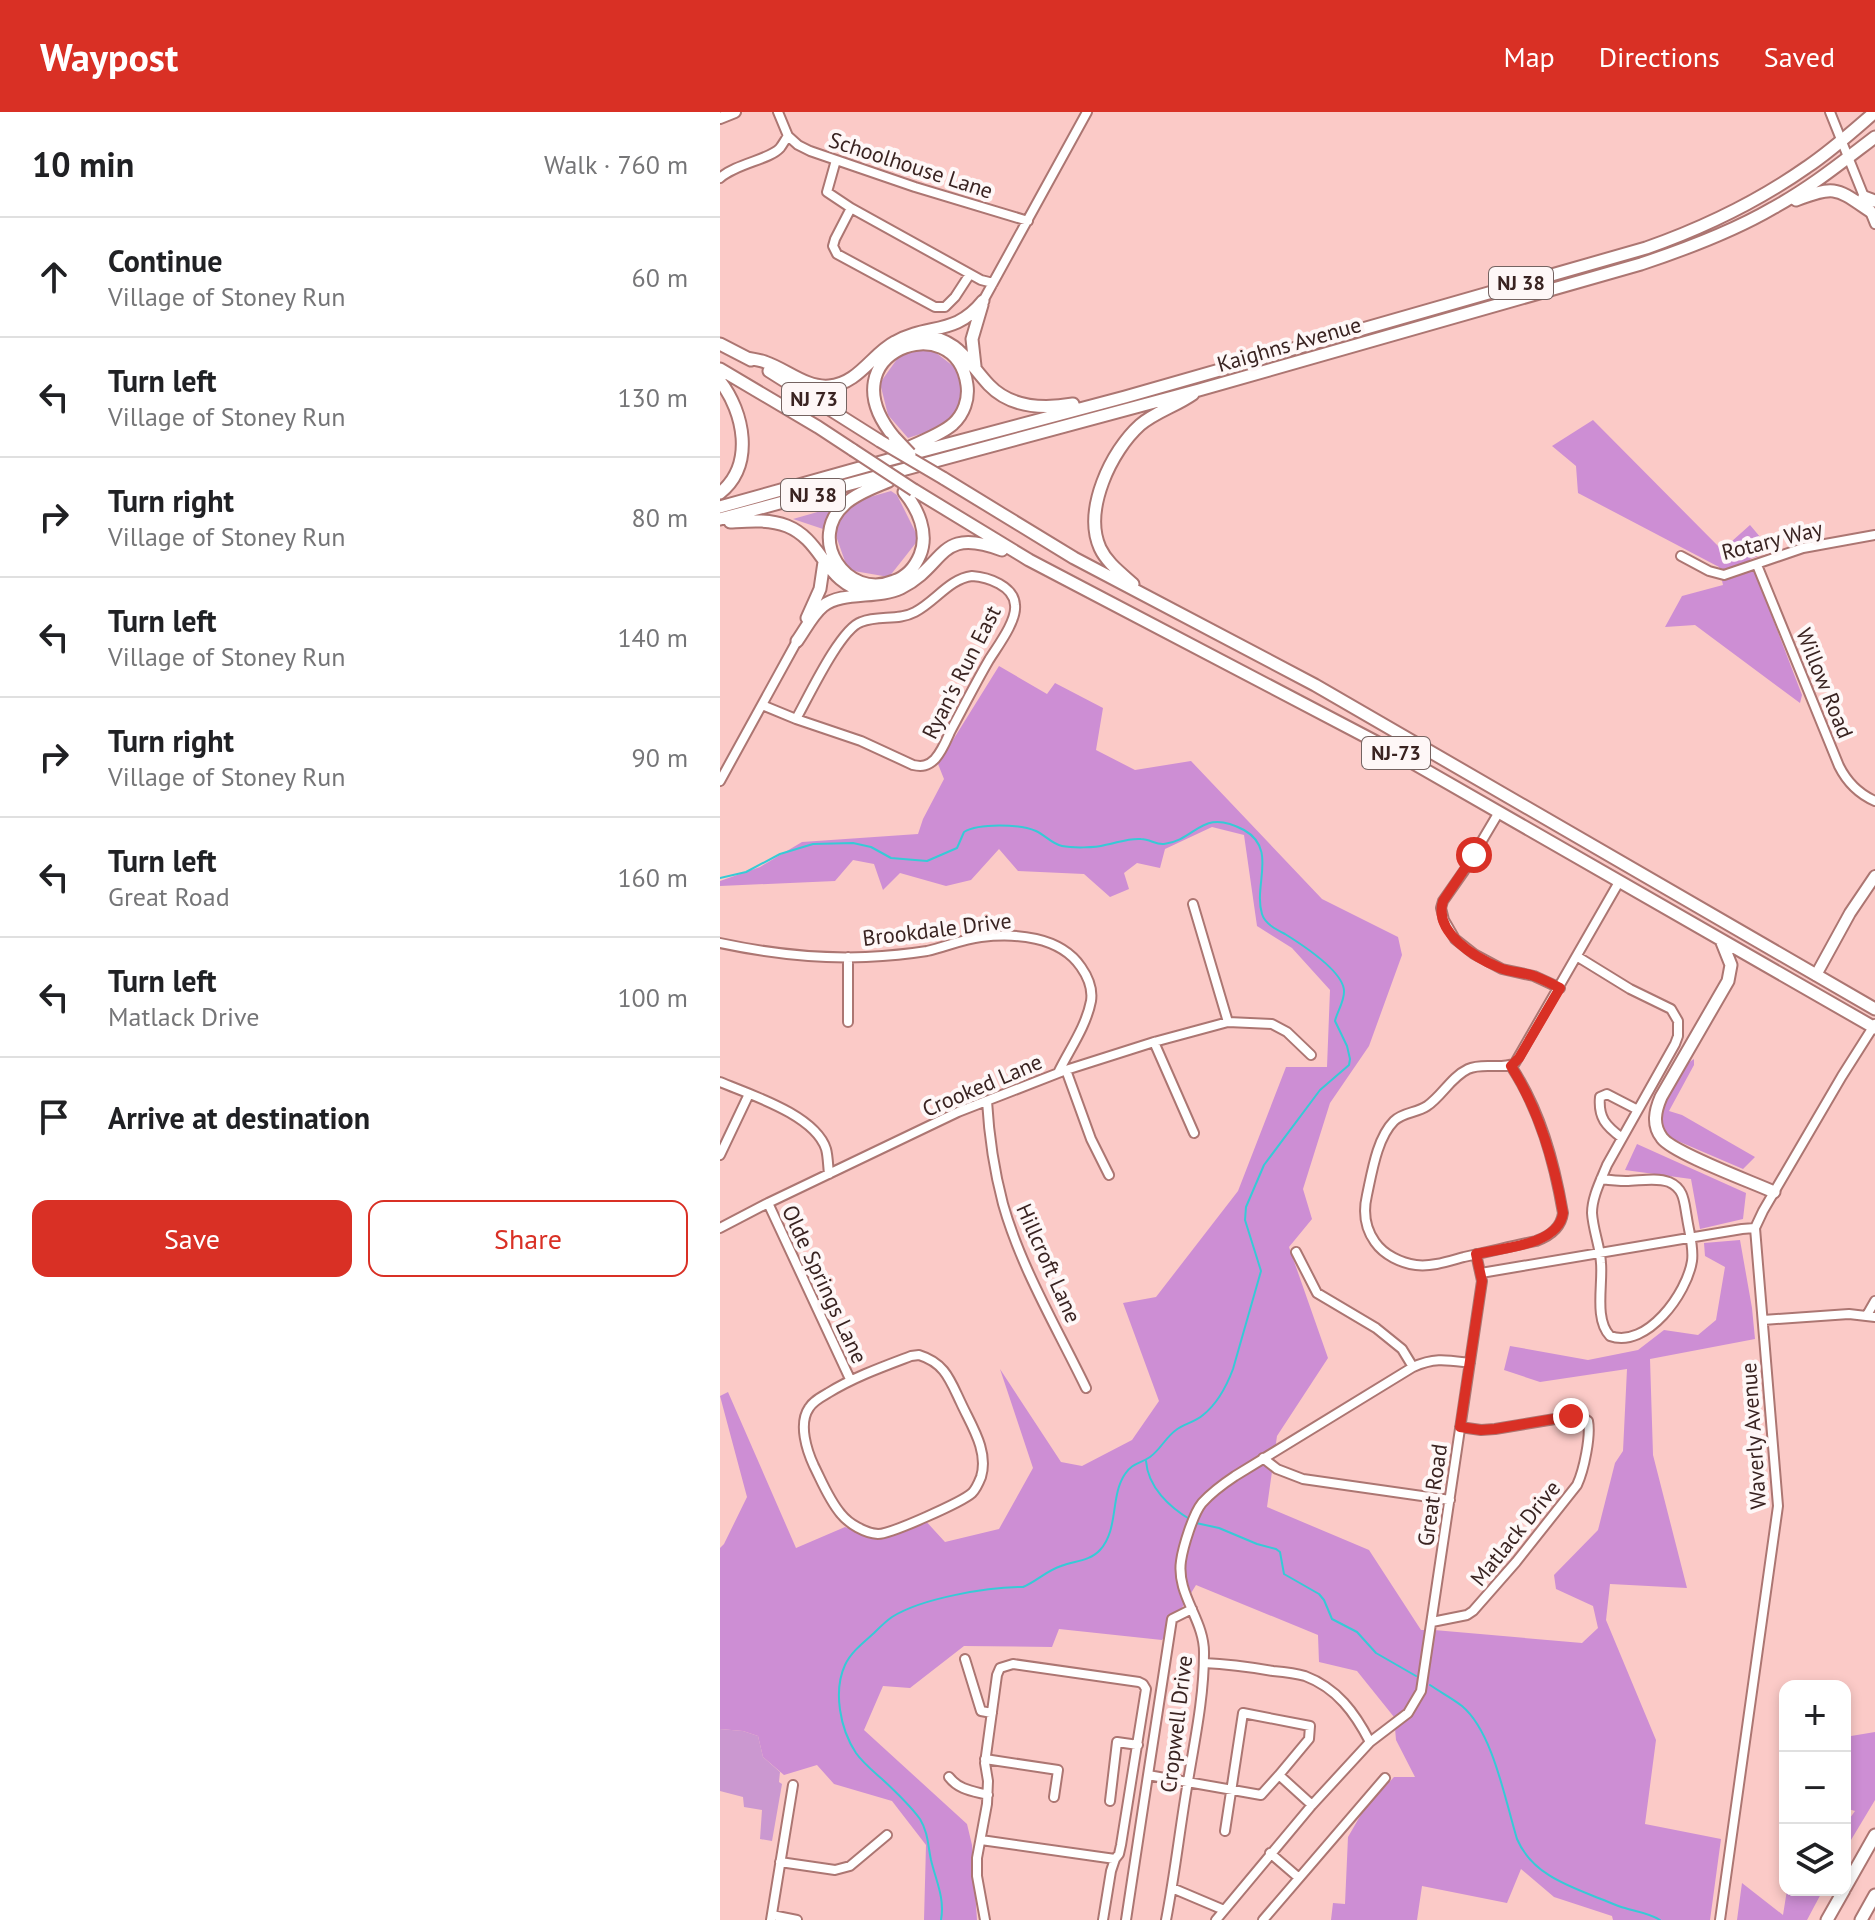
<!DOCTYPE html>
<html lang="en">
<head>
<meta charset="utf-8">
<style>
  :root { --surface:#fff; --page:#f2f2f2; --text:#202124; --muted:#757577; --line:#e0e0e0; --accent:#d93025 }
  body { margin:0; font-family:"PT Sans",sans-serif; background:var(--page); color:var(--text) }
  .controls { position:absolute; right:24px; bottom:24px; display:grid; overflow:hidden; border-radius:16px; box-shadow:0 4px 12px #0003 }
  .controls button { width:72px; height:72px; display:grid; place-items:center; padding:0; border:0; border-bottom:2px solid var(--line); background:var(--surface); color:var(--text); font:40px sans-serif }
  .stop { position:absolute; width:24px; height:24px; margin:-18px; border:6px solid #d93025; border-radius:50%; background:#fff }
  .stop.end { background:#d93025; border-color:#fff; box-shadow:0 2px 8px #0008 }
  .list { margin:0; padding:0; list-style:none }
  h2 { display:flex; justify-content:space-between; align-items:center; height:104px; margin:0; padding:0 32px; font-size:34px }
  h2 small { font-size:26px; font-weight:400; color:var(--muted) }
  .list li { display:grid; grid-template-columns:52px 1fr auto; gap:24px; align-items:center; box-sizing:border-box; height:120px; padding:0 32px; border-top:2px solid var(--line) }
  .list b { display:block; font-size:30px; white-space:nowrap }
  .list p { margin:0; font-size:26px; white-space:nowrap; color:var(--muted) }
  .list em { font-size:26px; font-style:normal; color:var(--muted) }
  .actions { display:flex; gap:16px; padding:24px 32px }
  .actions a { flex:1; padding:18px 0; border:2px solid var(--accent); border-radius:16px; text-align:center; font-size:28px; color:var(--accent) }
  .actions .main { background:var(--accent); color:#fff }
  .icon { flex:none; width:44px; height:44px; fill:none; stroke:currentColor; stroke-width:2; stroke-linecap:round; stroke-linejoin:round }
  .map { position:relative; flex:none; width:1155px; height:1808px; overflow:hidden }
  header { display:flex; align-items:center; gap:48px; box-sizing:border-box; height:112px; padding:0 40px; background:var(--accent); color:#fff }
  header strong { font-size:38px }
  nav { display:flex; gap:44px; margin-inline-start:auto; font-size:28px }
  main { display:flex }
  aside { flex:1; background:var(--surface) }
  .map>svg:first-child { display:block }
  .green { fill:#cb98d0 }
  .forest { fill:#cd8ed4 }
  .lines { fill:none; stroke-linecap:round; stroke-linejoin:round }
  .stream { stroke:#37cad6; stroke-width:2 }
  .minor-casing { stroke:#ac7672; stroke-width:12 }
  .major-casing { stroke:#ac7672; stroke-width:14 }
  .highway-casing { stroke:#ac7672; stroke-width:15 }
  .minor { stroke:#fff; stroke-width:8 }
  .major { stroke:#fff; stroke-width:10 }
  .highway { stroke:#fff; stroke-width:11 }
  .highway-bridge-casing { stroke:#ac7672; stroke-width:15; stroke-linecap:butt }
  .highway-bridge { stroke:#fff; stroke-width:11 }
  .route { stroke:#d93025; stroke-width:10 }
  .labels { text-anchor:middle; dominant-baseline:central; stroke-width:8; stroke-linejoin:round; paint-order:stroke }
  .shield { fill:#fef7f7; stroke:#746361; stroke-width:2 }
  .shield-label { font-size:20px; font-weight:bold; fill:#392321 }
  .street-label { font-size:22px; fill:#392321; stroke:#fef7f7 }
</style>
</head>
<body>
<header>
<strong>Waypost</strong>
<nav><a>Map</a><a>Directions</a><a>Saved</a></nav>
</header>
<main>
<aside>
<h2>10 min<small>Walk · 760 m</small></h2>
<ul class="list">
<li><svg class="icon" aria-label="ahead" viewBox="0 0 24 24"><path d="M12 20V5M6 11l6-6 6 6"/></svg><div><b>Continue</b><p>Village of Stoney Run</p></div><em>60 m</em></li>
<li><svg class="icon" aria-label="left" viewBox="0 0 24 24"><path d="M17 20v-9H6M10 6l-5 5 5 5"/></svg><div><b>Turn left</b><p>Village of Stoney Run</p></div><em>130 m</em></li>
<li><svg class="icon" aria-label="right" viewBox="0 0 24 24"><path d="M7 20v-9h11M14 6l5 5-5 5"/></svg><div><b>Turn right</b><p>Village of Stoney Run</p></div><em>80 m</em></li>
<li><svg class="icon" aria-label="left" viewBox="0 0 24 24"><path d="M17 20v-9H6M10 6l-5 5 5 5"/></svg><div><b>Turn left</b><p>Village of Stoney Run</p></div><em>140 m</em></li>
<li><svg class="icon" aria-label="right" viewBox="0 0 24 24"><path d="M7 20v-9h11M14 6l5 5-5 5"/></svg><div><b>Turn right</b><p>Village of Stoney Run</p></div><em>90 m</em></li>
<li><svg class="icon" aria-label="left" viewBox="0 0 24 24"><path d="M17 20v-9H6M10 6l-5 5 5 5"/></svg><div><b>Turn left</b><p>Great Road</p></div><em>160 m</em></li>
<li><svg class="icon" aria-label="left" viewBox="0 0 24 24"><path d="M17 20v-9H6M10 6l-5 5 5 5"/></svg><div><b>Turn left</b><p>Matlack Drive</p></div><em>100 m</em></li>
<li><svg class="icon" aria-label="arrive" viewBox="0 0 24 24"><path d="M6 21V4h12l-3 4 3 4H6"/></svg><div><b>Arrive at destination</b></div></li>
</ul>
<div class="actions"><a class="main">Save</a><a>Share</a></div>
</aside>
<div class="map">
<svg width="1155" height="1808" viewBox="0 0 1155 1808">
  <rect width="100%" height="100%" fill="#fbcac7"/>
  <!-- green -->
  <path class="green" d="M211 237 241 260 243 290 222 315 188 326 168 303 160 271 182 240Z
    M171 379 177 383 199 427 169 465 128 458 115 421 73 407Z
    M0 1617 23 1619 38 1624 43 1645 60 1660 59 1670 62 1672 52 1729 40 1727 42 1698 24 1695 23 1685 0 1679Z"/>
  <!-- forest -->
  <path class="forest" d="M873 308 1002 438 1030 413 1052 439 1030 447 1082 583 1080 591 975 513 945 515 962 484 1003 473 999 455 858 381 856 354 832 334Z
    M279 554 327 582 335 571 383 596 376 638 415 658 471 649 602 787 678 825 682 843 649 934 610 991 583 1077 592 1107 569 1135 608 1246 557 1324 547 1395 649 1438 701 1518H714L862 1531 878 1516 873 1494 836 1477 834 1463 878 1418 895 1351 903 1339 907 1257 820 1270 784 1258 790 1234 868 1248 918 1238 944 1218 978 1223 996 1208 1005 1155 985 1144 984 1131 1020 1128 1032 1196 1035 1227 930 1247 933 1343 967 1476 890 1472 886 1508 936 1628 925 1712 1001 1727 990 1808H893L892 1804 834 1785 801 1757 787 1791 702 1774 697 1808H611L613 1791 625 1792 628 1725 643 1699 674 1665H695L676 1628 674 1605 637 1559 599 1550 598 1523 476 1473 442 1528 339 1517 332 1535 244 1534 190 1576 163 1574 144 1618 247 1712 252 1733 257 1808H204L206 1733 172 1689 114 1672 97 1653 64 1663 43 1645 38 1624 23 1619 0 1617V1436L4 1432 27 1385 0 1284 8 1280 76 1436 125 1415 158 1428 203 1406 225 1430 279 1417 313 1356 280 1257 341 1350 362 1354 412 1328 439 1289 403 1191 436 1185 518 1079 566 955H607L610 878 572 836 537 814 524 723 492 715 445 737 440 756 417 751 404 761 409 777 390 785 364 762 298 759 279 737 251 768 226 774 180 761 163 778 154 752 133 748 115 769 0 774V769L40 755 82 730 198 722 203 707 224 667 218 652Z
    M974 947V953L949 999 962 1003 1035 1045 1023 1057 946 1024 941 1003 944 991 968 951Z
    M917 1032 1026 1081 1023 1107 980 1117 971 1067 905 1058Z
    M1155 1620V1688L1125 1738V1713L1135 1699 1125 1696V1625Z
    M1022 1771 1063 1803 1067 1778H1103L1087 1808H1017Z"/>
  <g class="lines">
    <!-- stream -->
    <path class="stream" d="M0 766 26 760 60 742 93 732 133 731 151 735 171 746 207 749 237 736 244 720C259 711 299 712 316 719 325 723 332 732 342 734 352 736 375 736 385 733 397 731 408 726 421 727 430 727 436 733 444 732 477 728 481 695 524 718 558 737 533 773 542 802 545 812 557 818 565 822 581 832 625 860 624 880 624 890 617 900 615 909L627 934 630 947 629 953 600 978 544 1053 526 1095 525 1108 541 1159 513 1257C507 1273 497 1292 483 1303 475 1310 464 1312 456 1318 446 1325 440 1338 430 1345 420 1352 412 1351 405 1362 390 1384 399 1417 380 1438 370 1449 354 1449 341 1454 326 1459 317 1469 303 1475 268 1475 202 1486 172 1505 166 1509 160 1515 154 1521 144 1530 131 1540 125 1553 113 1579 120 1617 136 1641 143 1651 153 1659 162 1667 175 1679 189 1692 200 1707 208 1720 208 1734 211 1748 216 1769 225 1786 221 1808
      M426 1349C428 1375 449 1395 471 1408
      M476 1411 499 1416 537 1432 556 1437 560 1440 564 1462 599 1482 604 1488 612 1507 637 1520 656 1541 696 1564
      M710 1573C720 1580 732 1586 742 1594 773 1620 785 1688 797 1727 812 1762 848 1774 881 1787 889 1790 897 1794 905 1796 917 1800 929 1801 940 1808"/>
    <!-- minor casing -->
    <g class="minor-casing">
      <path id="minor" d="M1110 0 1155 112
        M68 24 78 33 90 39 195 75 308 109
        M116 48 107 80 131 96 261 168 273 171
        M0 66C17 51 49 48 60 36 63 32 65 28 68 24L58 0
        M131 96 115 127 113 134 117 142 215 195H225L235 185 250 162
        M263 189 367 0
        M961 444 989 459 1004 463 1083 436 1155 423
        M1037 453 1119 654C1127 670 1139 682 1155 689
        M252 464C268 465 294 474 295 493 297 509 277 535 269 548 255 572 243 596 230 620 226 629 222 639 215 647 208 654 202 655 193 653L141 629 76 607C88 586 120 517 141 510 159 503 178 509 195 500 216 489 229 467 252 464Z
        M42 593 76 607
        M0 669 77 529
        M779 700 744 759 723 789 721 796 724 808 735 827 754 842 782 857 814 864 840 876
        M473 792 508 910
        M0 831C47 841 98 847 146 845 166 844 188 842 207 839 225 835 243 827 261 825 295 821 340 824 361 855 368 865 373 876 371 889 366 915 349 938 338 961
        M858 845 910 877 951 897 958 909V924L955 932 887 1053C881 1068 872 1085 872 1101 873 1118 880 1134 881 1151 883 1173 874 1207 890 1224 927 1237 967 1181 972 1149 974 1135 969 1120 967 1106 964 1091 965 1077 949 1070 936 1065 919 1069 906 1069 898 1069 889 1068 881 1067
        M128 910V845
        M434 930 474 1021
        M791 954C820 998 834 1049 843 1101 841 1116 830 1124 816 1129 792 1134 768 1140 744 1145 729 1149 712 1155 696 1153 681 1151 664 1143 655 1130 645 1116 643 1100 647 1083 652 1060 657 1026 674 1009 683 1000 697 1001 707 994 722 984 731 965 748 957 763 950 781 958 795 951L899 770
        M346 958 371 1027 389 1063
        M0 970C31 983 95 1003 106 1037 108 1044 108 1054 109 1062
        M267 989C269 1024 274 1058 283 1092 301 1156 337 1216 366 1276
        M902 1026C886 1014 878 1006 880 985L887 982 918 998
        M0 1043 29 982
        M48 1091 130 1267
        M0 1116 48 1091 238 1000 346 958 434 930 508 910 552 912 567 920 591 943
        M576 1140 597 1181 656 1216 682 1237 693 1255C715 1245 727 1248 750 1251
        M761 1161 1022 1117 1035 1116
        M1147 1203 1155 1189
        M1043 1208 1129 1202 1155 1205
        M199 1243C225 1251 230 1268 241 1291 251 1313 269 1339 261 1365 259 1370 256 1377 252 1381 242 1390 171 1422 158 1422 145 1421 129 1412 121 1402 109 1388 102 1370 94 1354 87 1339 78 1312 89 1296 93 1289 101 1285 108 1281 134 1265 162 1255 191 1244Z
        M543 1346 557 1357 583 1367 730 1388
        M472 1497 452 1507 428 1663 541 1683 559 1663 592 1693
        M712 1510 747 1503 753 1499 796 1450 857 1373C864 1358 871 1324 868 1309L859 1303 775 1317 761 1318 740 1315
        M245 1547 261 1599 272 1601
        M484 1551C507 1552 530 1555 553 1559 564 1560 575 1561 585 1564 617 1576 635 1601 650 1630
        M265 1647 338 1658 334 1685
        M229 1665C239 1678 253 1679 268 1683
        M390 1689 397 1630 418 1633
        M505 1719 523 1601 590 1614 589 1627 559 1663
        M261 1728 395 1747 399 1742 401 1733 426 1577 423 1572 419 1570 293 1552 280 1556 277 1563 265 1651 268 1669 267 1692 257 1746V1764L265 1808
        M550 1741 579 1766
        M60 1750 115 1758 130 1754 167 1723
        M452 1776 504 1798
        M52 1803 77 1808
        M51 1808 73 1673
        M383 1808 391 1759 395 1747
        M406 1808 428 1663
        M446 1808C455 1762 460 1715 468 1669 475 1627 484 1584 484 1542 485 1508 456 1483 461 1449 463 1435 473 1402 482 1391 491 1381 503 1372 515 1364L693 1255
        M496 1808 592 1693 650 1630 688 1601 701 1579 762 1169 756 1142
        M543 1808 665 1666
        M1000 1808 1058 1394 1035 1116 1043 1099 1122 964 1155 912"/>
    </g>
    <!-- major casing -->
    <g class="major-casing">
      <path id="major" d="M0 6 15 0
        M1096 863 1130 801 1155 764"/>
    </g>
    <!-- highway casing -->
    <g class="highway-casing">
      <path id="highway" d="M1144 85 1155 89
        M1076 88C1116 73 1116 76 1150 99
        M200 223C239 227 246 248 269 273 291 296 324 297 353 292
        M0 232 31 248
        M27 246C33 247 40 248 45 250 66 257 86 276 109 274 138 272 152 242 175 230 209 211 235 224 263 189
        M255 254 252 227 262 193
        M0 257 98 315 133 338
        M49 259 160 329
        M0 269C24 300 35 353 0 381
        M174 325C104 240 236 193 247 273 249 287 244 302 233 312 218 325 195 331 178 341
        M223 366 354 446 595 573 1155 897
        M169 369C155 375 137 381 125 392 86 426 126 489 174 469 186 465 195 455 200 443 209 421 198 397 184 380
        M194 378 309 448 660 632 1155 916
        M0 395 168 348 405 285 926 136C983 116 1037 90 1087 55 1111 39 1133 19 1155 0
        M0 407 479 278 921 152C966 137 1012 120 1053 96 1090 76 1122 50 1155 25
        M10 410C29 409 49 407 67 414 104 429 104 472 149 481
        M413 472C401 461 387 451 380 436 363 398 391 339 420 313 435 300 456 294 473 282
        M87 506 100 477 104 450
        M77 529C85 518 92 503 103 494 122 479 158 487 181 476 227 453 217 414 282 438
        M1001 828 1011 853 1008 869 941 985C935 999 932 1013 942 1026 953 1041 1032 1070 1054 1080
        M1125 1776 1155 1723
        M1107 1808 1124 1778
        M1141 1808 1155 1783"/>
    </g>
    <!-- minor -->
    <use href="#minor" class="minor"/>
    <!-- major -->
    <use href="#major" class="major"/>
    <!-- highway -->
    <use href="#highway" class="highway"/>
    <!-- highway-bridge casing -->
    <g class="highway-bridge-casing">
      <path id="highway-bridge" d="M174 325 190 342
        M160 329 223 366
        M133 338 194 378"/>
    </g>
    <!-- highway-bridge -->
    <use href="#highway-bridge" class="highway-bridge"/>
  </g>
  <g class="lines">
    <!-- route -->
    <path class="route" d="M754 743 723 789C713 821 756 846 780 856 790 860 801 860 811 863 821 866 830 871 840 876L799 946 791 954C819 998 834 1049 843 1101 839 1133 783 1136 756 1142L762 1169 740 1315 761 1318 775 1317 851 1304"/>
  </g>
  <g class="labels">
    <!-- shield labels -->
    <g class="shield">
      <rect x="769" y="155" width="64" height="32" rx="6"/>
      <rect x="62" y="271" width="64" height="32" rx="6"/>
      <rect x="61" y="367" width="64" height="32" rx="6"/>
      <rect x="642" y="625" width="68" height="32" rx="6"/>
    </g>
    <g class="shield-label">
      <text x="801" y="171">NJ 38</text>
      <text x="94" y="287">NJ 73</text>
      <text x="93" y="383">NJ 38</text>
      <text x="676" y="641">NJ-73</text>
    </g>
    <!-- street labels -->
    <g class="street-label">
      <text transform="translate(191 53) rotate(18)">Schoolhouse Lane</text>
      <text transform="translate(569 232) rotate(-16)">Kaighns Avenue</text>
      <text transform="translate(1052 428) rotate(-14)">Rotary Way</text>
      <text transform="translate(241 560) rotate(-63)">Ryan's Run East</text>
      <text transform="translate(1105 571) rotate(68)">Willow Road</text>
      <text transform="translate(217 817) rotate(-7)">Brookdale Drive</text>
      <text transform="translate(262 973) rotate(-23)">Crooked Lane</text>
      <text transform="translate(329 1151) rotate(66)">Hillcroft Lane</text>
      <text transform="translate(105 1172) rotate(65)">Olde Springs Lane</text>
      <text transform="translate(1033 1324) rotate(-94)">Waverly Avenue</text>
      <text transform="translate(712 1383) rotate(-82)">Great Road</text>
      <text transform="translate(795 1421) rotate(-51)">Matlack Drive</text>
      <text transform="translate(456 1612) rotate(-83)">Cropwell Drive</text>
    </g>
  </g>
</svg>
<div class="controls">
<button>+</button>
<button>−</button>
<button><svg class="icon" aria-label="layers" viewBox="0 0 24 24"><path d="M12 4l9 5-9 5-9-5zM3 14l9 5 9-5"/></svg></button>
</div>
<div class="stop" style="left:754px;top:743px"></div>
<div class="stop end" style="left:851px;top:1304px"></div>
</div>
</main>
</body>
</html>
